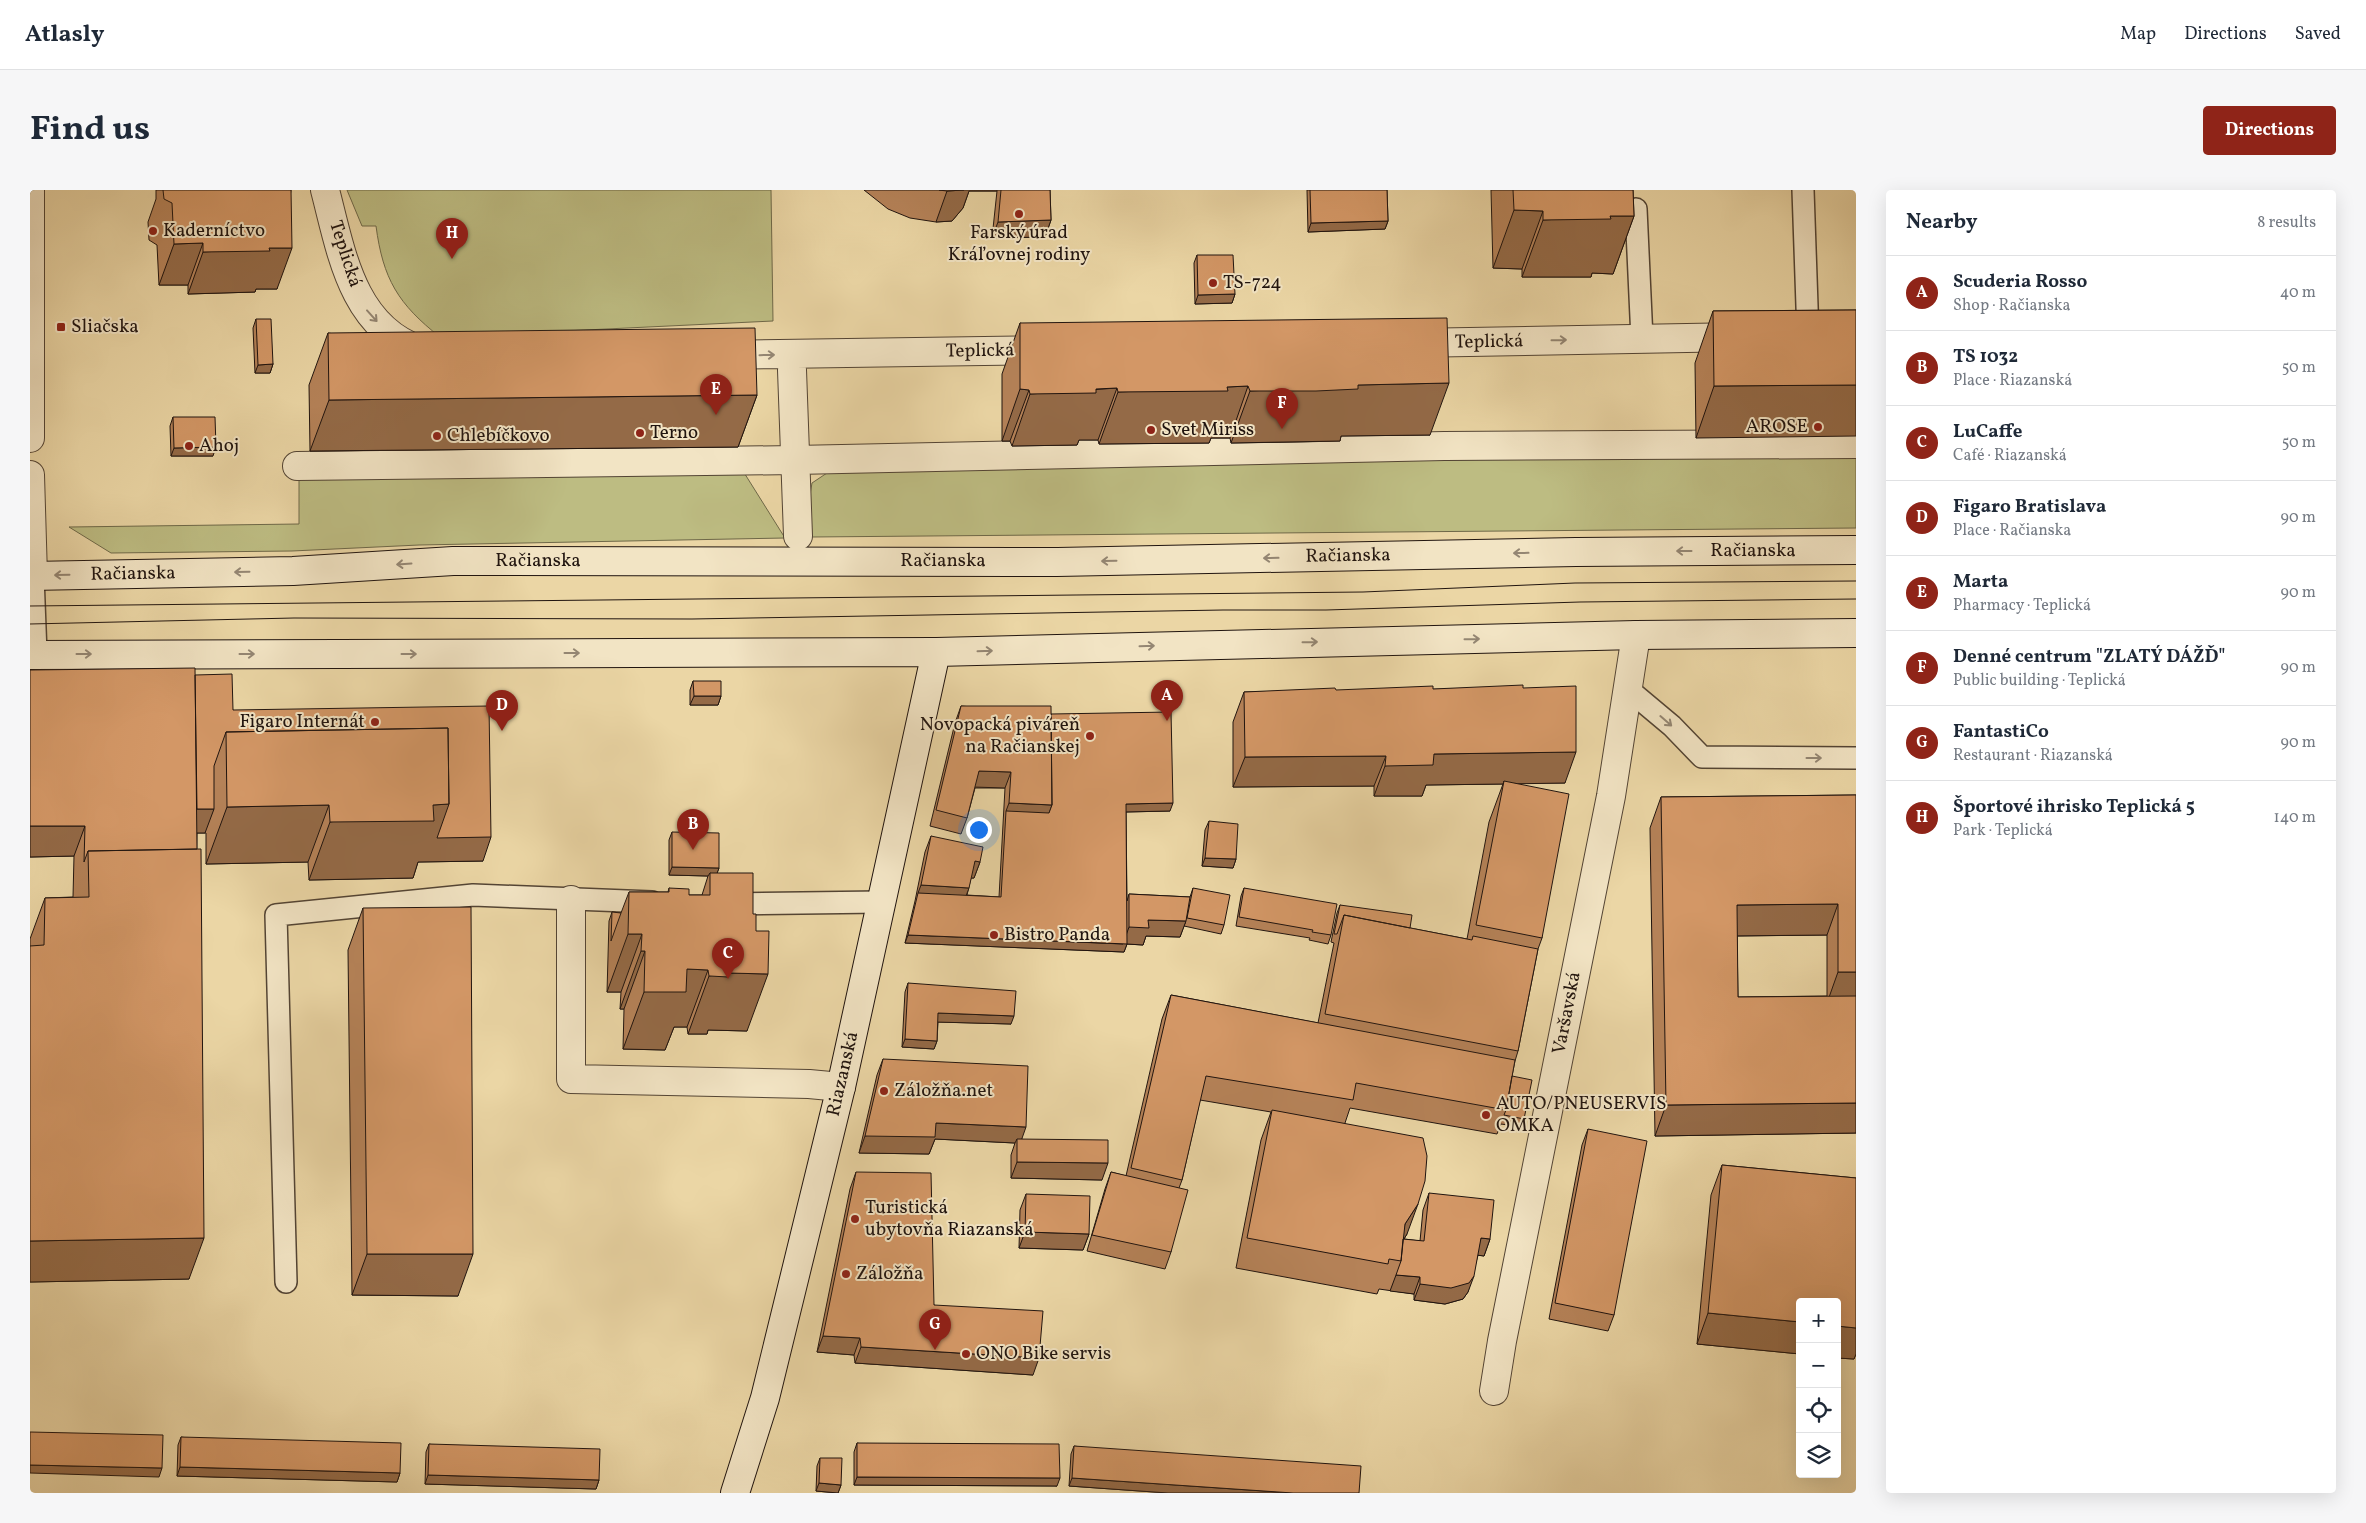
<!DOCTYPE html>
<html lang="en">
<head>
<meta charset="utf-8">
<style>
  :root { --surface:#fff; --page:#f6f6f7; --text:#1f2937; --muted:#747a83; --line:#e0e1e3; --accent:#8f2418 }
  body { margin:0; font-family:Vollkorn,serif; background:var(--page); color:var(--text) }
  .controls { position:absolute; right:15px; bottom:15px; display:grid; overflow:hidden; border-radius:5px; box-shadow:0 5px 20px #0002 }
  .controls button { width:45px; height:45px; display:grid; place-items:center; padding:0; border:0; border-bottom:1px solid var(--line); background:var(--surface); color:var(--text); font:25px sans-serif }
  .you { position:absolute; left:948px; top:639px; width:18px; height:18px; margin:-12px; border:4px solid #fff; border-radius:50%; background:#1a73e8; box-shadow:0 0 0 8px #1a73e833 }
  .badge { display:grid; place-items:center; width:32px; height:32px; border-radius:50%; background:var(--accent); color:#fff; font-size:16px; font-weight:700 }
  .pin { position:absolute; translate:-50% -41px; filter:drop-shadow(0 1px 2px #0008) }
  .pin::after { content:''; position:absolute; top:26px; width:18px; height:15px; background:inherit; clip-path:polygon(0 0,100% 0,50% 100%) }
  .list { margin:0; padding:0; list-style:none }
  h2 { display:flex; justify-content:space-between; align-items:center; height:65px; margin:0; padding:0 20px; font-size:21px }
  h2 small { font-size:16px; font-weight:400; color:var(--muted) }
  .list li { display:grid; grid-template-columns:32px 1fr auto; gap:15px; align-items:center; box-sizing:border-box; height:75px; padding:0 20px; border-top:1px solid var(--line) }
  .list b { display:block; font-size:19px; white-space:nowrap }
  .list p { margin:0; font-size:16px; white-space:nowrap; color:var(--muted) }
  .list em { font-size:16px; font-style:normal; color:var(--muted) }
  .icon { flex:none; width:28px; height:28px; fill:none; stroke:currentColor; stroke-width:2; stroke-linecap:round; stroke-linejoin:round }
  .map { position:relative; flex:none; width:1826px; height:1303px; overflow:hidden; border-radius:5px }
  header { display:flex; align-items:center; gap:30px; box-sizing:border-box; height:70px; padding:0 25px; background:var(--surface); border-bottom:1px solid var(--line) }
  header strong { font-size:24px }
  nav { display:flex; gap:28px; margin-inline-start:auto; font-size:18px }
  .intro { display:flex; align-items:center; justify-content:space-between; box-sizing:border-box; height:120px; padding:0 30px }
  h1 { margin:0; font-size:35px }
  .button { padding:12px 22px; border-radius:5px; background:var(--accent); color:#fff; font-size:18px; font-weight:700 }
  main { display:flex; gap:30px; padding:0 30px }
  aside { flex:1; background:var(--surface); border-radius:5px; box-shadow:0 5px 20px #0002 }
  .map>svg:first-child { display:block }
  .green { fill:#bdbc82; stroke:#6e6848 }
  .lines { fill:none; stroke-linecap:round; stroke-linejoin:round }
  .lane-casing { stroke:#534434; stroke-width:24 }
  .street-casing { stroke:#534434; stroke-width:30 }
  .secondary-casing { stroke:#20140f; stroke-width:30 }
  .lane { stroke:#f2e4c4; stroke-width:21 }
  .street { stroke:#f2e4c4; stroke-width:28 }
  .secondary { stroke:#f2e4c4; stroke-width:28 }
  .tram { stroke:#20140f; stroke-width:1 }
  .wall { fill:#b58258; stroke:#20140f; fill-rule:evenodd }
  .shaded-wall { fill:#946a47; stroke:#20140f }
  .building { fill:#d39766; stroke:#20140f }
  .oneway { stroke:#948673 }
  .poi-dot { fill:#8f2418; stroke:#f2e4c4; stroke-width:2 }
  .labels { text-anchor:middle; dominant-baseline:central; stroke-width:4; stroke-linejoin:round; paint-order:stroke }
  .poi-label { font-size:19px; fill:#20140f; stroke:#f2e4c4; text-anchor:start }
  .street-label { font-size:19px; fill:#20140f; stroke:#f2e4c4 }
</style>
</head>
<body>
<header>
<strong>Atlasly</strong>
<nav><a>Map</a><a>Directions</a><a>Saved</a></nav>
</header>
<div class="intro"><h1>Find us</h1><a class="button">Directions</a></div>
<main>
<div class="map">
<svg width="1826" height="1303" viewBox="0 0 1826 1303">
  <rect width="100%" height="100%" fill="#ebd6a5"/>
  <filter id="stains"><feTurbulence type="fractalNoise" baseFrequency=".004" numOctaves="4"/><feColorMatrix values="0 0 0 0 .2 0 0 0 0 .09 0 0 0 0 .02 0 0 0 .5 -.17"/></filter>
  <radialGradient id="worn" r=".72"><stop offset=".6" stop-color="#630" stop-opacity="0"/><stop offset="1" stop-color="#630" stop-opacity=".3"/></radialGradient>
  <!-- green -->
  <path class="green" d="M317 0H741L743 131 410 147C368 114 353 89 346 36H332Z
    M1826 265V338L781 347 778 317 782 293 797 283 814 277Z
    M713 281 755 348 389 355 262 361 81 363 39 337 269 334V288Z"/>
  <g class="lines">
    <!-- lane casing -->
    <g class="lane-casing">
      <path id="lane" d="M1773 0 1778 145
        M1606 19 1612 149
        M3 386 6 464
        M1599 500 1642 536 1672 567 1826 568
        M695 714 851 712
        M256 1092 246 725 443 705 622 712"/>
    </g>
    <!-- street casing -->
    <g class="street-casing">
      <path id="street" d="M295 0C311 61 322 137 390 160
        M1382 153 1711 147
        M689 165 1016 160
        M762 180 768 346
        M0 248V0
        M267 276 765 270 1414 256 1826 254
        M0 285 3 386
        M541 710V889L779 894 811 897
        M1464 1201 1472 1151 1581 606 1606 445"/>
    </g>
    <!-- secondary casing -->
    <g class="secondary-casing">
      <path id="secondary" d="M0 386 263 381 423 371 1027 372 1546 362 1826 360
        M0 465 906 462 1606 445 1826 443
        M705 1303 735 1208 811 897 906 462"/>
    </g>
    <!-- lane -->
    <use href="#lane" class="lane"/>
    <!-- street -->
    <use href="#street" class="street"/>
    <!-- secondary -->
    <use href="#secondary" class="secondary"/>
    <!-- tram -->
    <path class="tram" d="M0 416 1333 402 1545 393 1826 391
      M0 434 264 428 662 429 1193 420H1296L1550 412 1826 409"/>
  </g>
  <!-- wall -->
  <path class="wall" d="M126 0H261L247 99H226L225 102 158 104V95H129L127 55 119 50 118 32 126 9Z
    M834 0H1020L1021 30 1015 47 962 48 967 1H939L933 18 922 31 906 32 880 28 858 19Z
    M1277 0H1357L1358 31 1355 39 1278 42Z
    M1461 0H1603L1604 26 1583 84 1562 83 1561 87H1492V79L1463 78Z
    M1167 65 1205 104 1202 113 1165 114 1164 73Z
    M1826 120 1666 248 1665 173 1683 121Z
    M226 129 243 174 240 183H225L223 138Z
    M990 133 1400 245 1311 246 1310 251 1268 252 1201 253 1200 248H1181L1179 253 1069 254 1068 250H1049L1047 255 982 256 980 251H972V184Z
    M298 143 727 205 708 257 280 261 279 195Z
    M143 227 183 266H141L140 236Z
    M165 485 203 520 453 671 388 672 383 688 279 690 278 672 176 674V643H167L159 1089 0 1092V749L15 708 43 707 44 666 0 667Z
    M663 491 691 506 688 515H660V500Z
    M1493 498 1535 593H1486L1512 748 1508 759 1488 861 1485 871 1482 886 1494 929 1491 937 1471 934 1467 944 1320 918 1315 933 1377 1044 1374 1049 1390 1051 1393 1020 1399 1003 1460 1049 1454 1066 1448 1065 1438 1102 1433 1109 1415 1114 1384 1110V1104L1349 1099 1347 1104 1206 1078 1231 950 1241 922 1170 910 1152 990 1149 998 1141 1062 1135 1079 1057 1061 1075 999 1081 982 1096 986 1132 829 1141 805 1288 833 1304 753 1301 752 1307 723 1310 715 1380 738 1437 749 1459 632 1473 594 1396 595 1392 606H1344V596L1203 597V532L1214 502Z
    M931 516 1021 524 1140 621 1096 622 1097 711 1099 704 1160 707 1163 698 1194 735 1191 744 1154 736 1155 733 1150 747 1116 746 1113 755 1097 754 1094 762 875 753 885 711 895 662 901 646 950 672 944 688H941L937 705 969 707 975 598H945L937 628 931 644 900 636 925 533Z
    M1826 605V943L1625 946 1620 638 1631 607ZM1797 745V806L1708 807 1707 746Z
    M1179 631 1206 669 1203 678 1172 676 1175 640Z
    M642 642 689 678 687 683 717 841 678 840 677 844H658L657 837H644L635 860 593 859 594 819H590L591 802H577L579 731 582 722 591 723 599 702H638L639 698 659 705H672L678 686 639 685V650Z
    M1214 698 1301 745 1298 754 1279 750 1280 748 1206 736 1211 706Z
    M333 718 428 1106 322 1105 318 760Z
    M878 793 981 834 908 832 907 851 904 859 872 857 875 802Z
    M853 869 992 949 1072 990 981 988V965L985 953 905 949 899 964 829 963 847 885Z
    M1558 939 1584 1125 1578 1141 1519 1129 1552 955Z
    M1692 975 1826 988V1164L1824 1169 1807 1168V1112H1770V1164L1667 1154 1681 1005Z
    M826 982 904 1115 1003 1185 825 1173 824 1165 787 1162 820 999Z
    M996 1004 1059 1044 1053 1060 989 1058 990 1020Z
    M151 1247 370 1283 367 1292 147 1286 148 1255Z
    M827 1253 1027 1296 824 1295V1262Z
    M399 1254 569 1290 566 1299 395 1294 396 1262Z
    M1044 1256 1329 1303H1138L1039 1296 1041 1264Z
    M790 1268 811 1295 808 1303 786 1301 787 1276Z"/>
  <!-- shaded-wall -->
  <path class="shaded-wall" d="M934 0H967V1H939L933 18 922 31 906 32 917 1Z
    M1484 20 1513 21 1492 79 1463 78Z
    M1580 26H1604L1583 84 1562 83 1561 87H1492L1513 30Z
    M1021 30 1015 47 962 48 968 32Z
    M1358 31 1355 39 1278 42 1281 33Z
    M173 53 158 95H129L144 54Z
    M239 58H262L247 99H226L225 102 158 104 173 62Z
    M1205 104 1202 113 1165 114 1168 105Z
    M243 174 240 183H225L228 175Z
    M1419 193 1400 245 1311 246 1310 251 1201 253 1220 201 1328 195Z
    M1826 195V246L1666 248 1684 196Z
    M1218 196 1200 248H1181L1179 253 1069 254 1088 202Z
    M1087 198 1068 250H1049L1047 255 982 256 1000 204Z
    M990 199 999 200 980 251H972Z
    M727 205 708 257 280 261 299 210Z
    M186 257 183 266H141L144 258Z
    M664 506H691L688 515H660Z
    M1546 562 1535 593 1474 594V591L1473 594 1396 595 1392 606H1344L1355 576 1404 564Z
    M1356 566 1344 596 1203 597 1215 567Z
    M949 581 981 582 975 598 943 597Z
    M979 613 1022 615 1016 632 976 621Z
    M1143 613 1140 621 1093 622 1096 614Z
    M419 614 461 647 453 671 388 672 383 688 279 690 300 632 403 615Z
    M299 615 278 672 176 674 197 617Z
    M165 619H184L175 643H156Z
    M0 636H55L44 666 0 667Z
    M1175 668 1206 669 1203 678 1172 676Z
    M945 671 950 672 944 688H939Z
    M642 677 689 678 686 686 680 683 678 686 639 685Z
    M891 695 939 698 933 714 888 703Z
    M1808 714 1797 745 1696 746 1707 715Z
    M1118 730 1156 731 1150 747 1116 746 1113 755 1097 754 1094 762 875 753 878 745 1093 754 1099 737Z
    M598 744H612L591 802H577Z
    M611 761H615L594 819H590Z
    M657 779 678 780 657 837H644L635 860 593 859 614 802Z
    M1808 782H1826V812L1797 813Z
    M698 783 738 784 717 841 678 840 677 844H658L679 786Z
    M908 823 984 826 981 834 905 832Z
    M875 849 907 851 904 859 872 857Z
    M1826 913V943L1625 946 1636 915Z
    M906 933 996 937 990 954 987 949 985 953 905 949 899 964 829 963 835 946Z
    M987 972 1078 973 1072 990 981 988Z
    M1388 1014 1377 1044 1369 1057 1375 1034Z
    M995 1042 1059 1044 1053 1060 989 1058Z
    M174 1048 159 1089 0 1092V1051Z
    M1451 1048 1460 1049 1454 1066 1446 1065Z
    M337 1064H443L428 1106 322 1105Z
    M1366 1085 1390 1087 1384 1104 1360 1101Z
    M1444 1086 1438 1102 1433 1109 1415 1114 1384 1110 1390 1094Z
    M1678 1123 1770 1132V1164L1667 1154Z
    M1807 1136 1826 1138V1164L1824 1169 1807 1168Z
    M793 1146 830 1148 824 1165 787 1162Z
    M831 1157 1009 1168 1003 1185 825 1173Z
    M0 1275 132 1278 129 1287 0 1283Z
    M150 1277 370 1283 367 1292 147 1286Z
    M398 1285 569 1290 566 1299 395 1294Z
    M827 1287 1030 1288 1027 1296 824 1295Z
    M1042 1288 1263 1303H1138L1039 1296Z
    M789 1293 811 1295 808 1303 786 1301Z"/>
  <!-- building -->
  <path class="building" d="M133 0H261L262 58H239L240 61 173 62V53L144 54 142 13 134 9Z
    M909 0H934L917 1Z
    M971 0H1020L1021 30 968 32Z
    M1280 0H1357L1358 31 1281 33Z
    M1483 0H1603L1604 26H1580L1581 29 1513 30V21L1484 20Z
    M1167 65H1203L1205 104 1168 105Z
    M1826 120V195L1684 196 1683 121Z
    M1417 128 1419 193 1328 195V199L1286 201H1220L1218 196 1197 197 1198 201 1088 202 1087 198 1066 199V203L1000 204 999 200 990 199V133Z
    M226 129H241L243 174 228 175Z
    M725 138 727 205 299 210 298 143Z
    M143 227H185L186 257 144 258Z
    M165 478 167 659 58 661 54 672 55 636H0V480Z
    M202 484 203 520 459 516 461 647 407 648 419 614 418 538 196 542 184 576V619H167L165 485Z
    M663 491H691V506H664Z
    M1493 495V498L1546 496V562L1404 564 1403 575 1355 576 1356 566 1215 567 1214 502 1305 498 1306 500 1403 496V499Z
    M931 516H1021L1022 615 979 613 981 582 949 581 937 628 906 620Z
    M1141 522 1143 613 1096 614 1097 754 878 745 888 703 971 707 976 621 1019 623 1022 615 1021 524Z
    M418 538 419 614 403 615 404 631 300 632 299 615 197 617 196 542Z
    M1474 591 1539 604 1512 748 1446 735Z
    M1826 605V782H1808V714L1707 715 1708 807 1826 806V913L1636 915 1631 607Z
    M1179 631 1208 634 1206 669 1175 668Z
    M642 642 689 643V678L642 677Z
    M901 646 953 657 950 672 945 671 939 698 891 695Z
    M171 659 174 1048 0 1051V756L14 755 15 708 59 707 58 661Z
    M680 683H723V724H726V741H739L738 784 698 783V787L680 786H679L678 780 657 779 656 802H614L615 761H611L612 744H598L599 702H639V698L659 699V705H680Z
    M1163 698 1200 705 1194 735 1157 728Z
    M1214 698 1307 714 1301 745 1282 742 1283 740 1209 727Z
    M1099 704 1160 707 1156 731 1118 730 1119 738 1099 737Z
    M1310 715 1382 725 1380 738 1314 725 1307 744H1304Z
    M441 717 443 1064H337L333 718Z
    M582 722 591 723 581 751Z
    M1314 725 1442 750 1443 746 1508 759 1488 861 1295 824Z
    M878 793 986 801 984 826 908 823 907 851 875 849Z
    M1141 805 1485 870 1476 920 1326 893 1323 910 1176 886 1152 990 1101 978Z
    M853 869 998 876 996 937 906 933 905 947 835 946Z
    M1482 886 1502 890 1494 929 1474 925 1476 920Z
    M1242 920 1393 948 1397 966 1395 991 1388 1014 1375 1034 1371 1071 1359 1069 1358 1074 1217 1048Z
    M1558 939 1617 951 1584 1125 1525 1113Z
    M987 949 1078 950V973L987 972Z
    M1692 975 1826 988V1138L1807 1136V1112H1770V1132L1678 1123Z
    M826 982 901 983 904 1115 1013 1121 1009 1168 831 1157 830 1148 793 1146Z
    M1081 982 1158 1000 1141 1062 1062 1045Z
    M1399 1003 1464 1010 1460 1049 1451 1048 1444 1086 1439 1093 1421 1098 1390 1094V1087L1366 1085 1371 1071 1373 1049 1394 1051Z
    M996 1004 1060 1006 1059 1044 995 1042Z
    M0 1242 133 1245 132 1278 0 1275Z
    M151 1247 371 1253 370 1283 150 1277Z
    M827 1253 1029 1254 1030 1288 827 1287Z
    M399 1254 570 1259 569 1290 398 1285Z
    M1044 1256 1331 1276 1329 1303H1263L1042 1288Z
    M790 1268H812L811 1295 789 1293Z"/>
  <!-- one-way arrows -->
  <defs><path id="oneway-shaft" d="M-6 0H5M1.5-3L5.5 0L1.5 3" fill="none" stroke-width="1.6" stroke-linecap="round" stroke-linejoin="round" transform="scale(1.25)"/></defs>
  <g class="oneway">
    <use href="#oneway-shaft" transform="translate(342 126) rotate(48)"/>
    <use href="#oneway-shaft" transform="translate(1529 150) rotate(-1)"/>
    <use href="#oneway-shaft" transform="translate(737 165) rotate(-1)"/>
    <use href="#oneway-shaft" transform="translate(1654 361) rotate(180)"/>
    <use href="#oneway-shaft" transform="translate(1491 363) rotate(179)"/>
    <use href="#oneway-shaft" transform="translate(1241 368) rotate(179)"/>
    <use href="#oneway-shaft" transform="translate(1079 371) rotate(179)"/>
    <use href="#oneway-shaft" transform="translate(374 374) rotate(176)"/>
    <use href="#oneway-shaft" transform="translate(212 382) rotate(179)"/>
    <use href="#oneway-shaft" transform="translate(32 385) rotate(179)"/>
    <use href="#oneway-shaft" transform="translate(1442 449) rotate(-1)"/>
    <use href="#oneway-shaft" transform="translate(1280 452) rotate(-1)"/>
    <use href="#oneway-shaft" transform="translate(1117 456) rotate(-2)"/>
    <use href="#oneway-shaft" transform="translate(955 461) rotate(-2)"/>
    <use href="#oneway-shaft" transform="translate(542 463)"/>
    <use href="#oneway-shaft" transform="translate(54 464)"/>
    <use href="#oneway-shaft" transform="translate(217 464)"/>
    <use href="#oneway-shaft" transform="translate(379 464)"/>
    <use href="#oneway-shaft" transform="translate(1636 531) rotate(41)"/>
    <use href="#oneway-shaft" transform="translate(1784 568)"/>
  </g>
  <!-- markers -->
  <g class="poi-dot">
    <circle cx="989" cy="24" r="5"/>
    <circle cx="123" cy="41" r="5"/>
    <circle cx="1183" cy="93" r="5"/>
    <rect x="26" y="132" width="10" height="10" rx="2.5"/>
    <circle cx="1788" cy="237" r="5"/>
    <circle cx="1121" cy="240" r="5"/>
    <circle cx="610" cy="243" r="5"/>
    <circle cx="407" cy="246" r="5"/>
    <circle cx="159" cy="256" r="5"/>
    <circle cx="345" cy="532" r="5"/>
    <circle cx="1060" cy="546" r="5"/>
    <circle cx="964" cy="745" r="5"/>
    <circle cx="854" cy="901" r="5"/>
    <circle cx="1456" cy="925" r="5"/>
    <circle cx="825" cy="1029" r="5"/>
    <circle cx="816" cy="1084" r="5"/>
    <circle cx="936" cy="1164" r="5"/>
  </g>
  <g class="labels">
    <!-- poi labels -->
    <g class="poi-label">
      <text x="133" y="41">Kaderníctvo</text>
      <text x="989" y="43" text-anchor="middle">Farský úrad<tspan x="989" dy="22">Kráľovnej rodiny</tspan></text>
      <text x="1193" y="93">TS-724</text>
      <text x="41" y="137">Sliačska</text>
      <text x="1778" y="237" text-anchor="end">AROSE</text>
      <text x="1131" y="240">Svet Miriss</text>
      <text x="620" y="243">Terno</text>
      <text x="417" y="246">Chlebíčkovo</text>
      <text x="169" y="256">Ahoj</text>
      <text x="335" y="532" text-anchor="end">Figaro Internát</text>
      <text x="1050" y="535" text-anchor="end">Novopacká piváreň<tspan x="1050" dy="22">na Račianskej</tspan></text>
      <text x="974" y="745">Bistro Panda</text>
      <text x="864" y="901">Záložňa.net</text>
      <text x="1466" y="914">AUTO/PNEUSERVIS<tspan x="1466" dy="22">OMKA</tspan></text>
      <text x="835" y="1018">Turistická<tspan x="835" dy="22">ubytovňa Riazanská</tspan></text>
      <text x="826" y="1084">Záložňa</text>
      <text x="946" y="1164">ONO Bike servis</text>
    </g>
    <!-- street labels -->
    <g class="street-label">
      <text transform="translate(315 64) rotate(72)">Teplická</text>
      <text transform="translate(1459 152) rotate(-1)">Teplická</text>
      <text transform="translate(950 161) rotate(-1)">Teplická</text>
      <text x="1723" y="361">Račianska</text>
      <text transform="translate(1318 366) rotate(-1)">Račianska</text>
      <text x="508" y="371">Račianska</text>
      <text x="913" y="371">Račianska</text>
      <text transform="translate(103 384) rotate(-1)">Račianska</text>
      <text transform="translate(1537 823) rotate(-79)">Varšavská</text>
      <text transform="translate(813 884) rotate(-77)">Riazanská</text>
    </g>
  </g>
  <rect width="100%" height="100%" filter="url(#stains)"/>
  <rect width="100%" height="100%" fill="url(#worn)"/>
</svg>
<div class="controls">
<button>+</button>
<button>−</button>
<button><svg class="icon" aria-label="locate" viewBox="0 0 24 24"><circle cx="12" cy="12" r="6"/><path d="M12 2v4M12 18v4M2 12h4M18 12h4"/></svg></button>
<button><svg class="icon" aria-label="layers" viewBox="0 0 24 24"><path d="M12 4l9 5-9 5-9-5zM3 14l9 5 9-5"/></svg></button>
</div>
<div class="you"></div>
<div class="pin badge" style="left:1137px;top:531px">A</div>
<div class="pin badge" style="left:663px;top:660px">B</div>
<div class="pin badge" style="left:698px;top:789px">C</div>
<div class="pin badge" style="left:472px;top:541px">D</div>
<div class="pin badge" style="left:686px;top:225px">E</div>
<div class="pin badge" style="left:1252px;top:239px">F</div>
<div class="pin badge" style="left:905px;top:1160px">G</div>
<div class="pin badge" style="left:422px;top:69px">H</div>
</div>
<aside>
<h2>Nearby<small>8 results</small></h2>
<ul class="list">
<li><span class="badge">A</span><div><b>Scuderia Rosso</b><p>Shop · Račianska</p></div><em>40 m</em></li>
<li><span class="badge">B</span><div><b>TS 1032</b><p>Place · Riazanská</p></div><em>50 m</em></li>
<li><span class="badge">C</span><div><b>LuCaffe</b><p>Café · Riazanská</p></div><em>50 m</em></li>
<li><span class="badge">D</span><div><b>Figaro Bratislava</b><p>Place · Račianska</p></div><em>90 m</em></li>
<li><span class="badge">E</span><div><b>Marta</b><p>Pharmacy · Teplická</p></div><em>90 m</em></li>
<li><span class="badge">F</span><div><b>Denné centrum &quot;ZLATÝ DÁŽĎ&quot;</b><p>Public building · Teplická</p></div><em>90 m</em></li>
<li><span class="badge">G</span><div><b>FantastiCo</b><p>Restaurant · Riazanská</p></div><em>90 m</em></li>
<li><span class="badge">H</span><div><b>Športové ihrisko Teplická 5</b><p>Park · Teplická</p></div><em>140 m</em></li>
</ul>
</aside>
</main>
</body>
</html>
